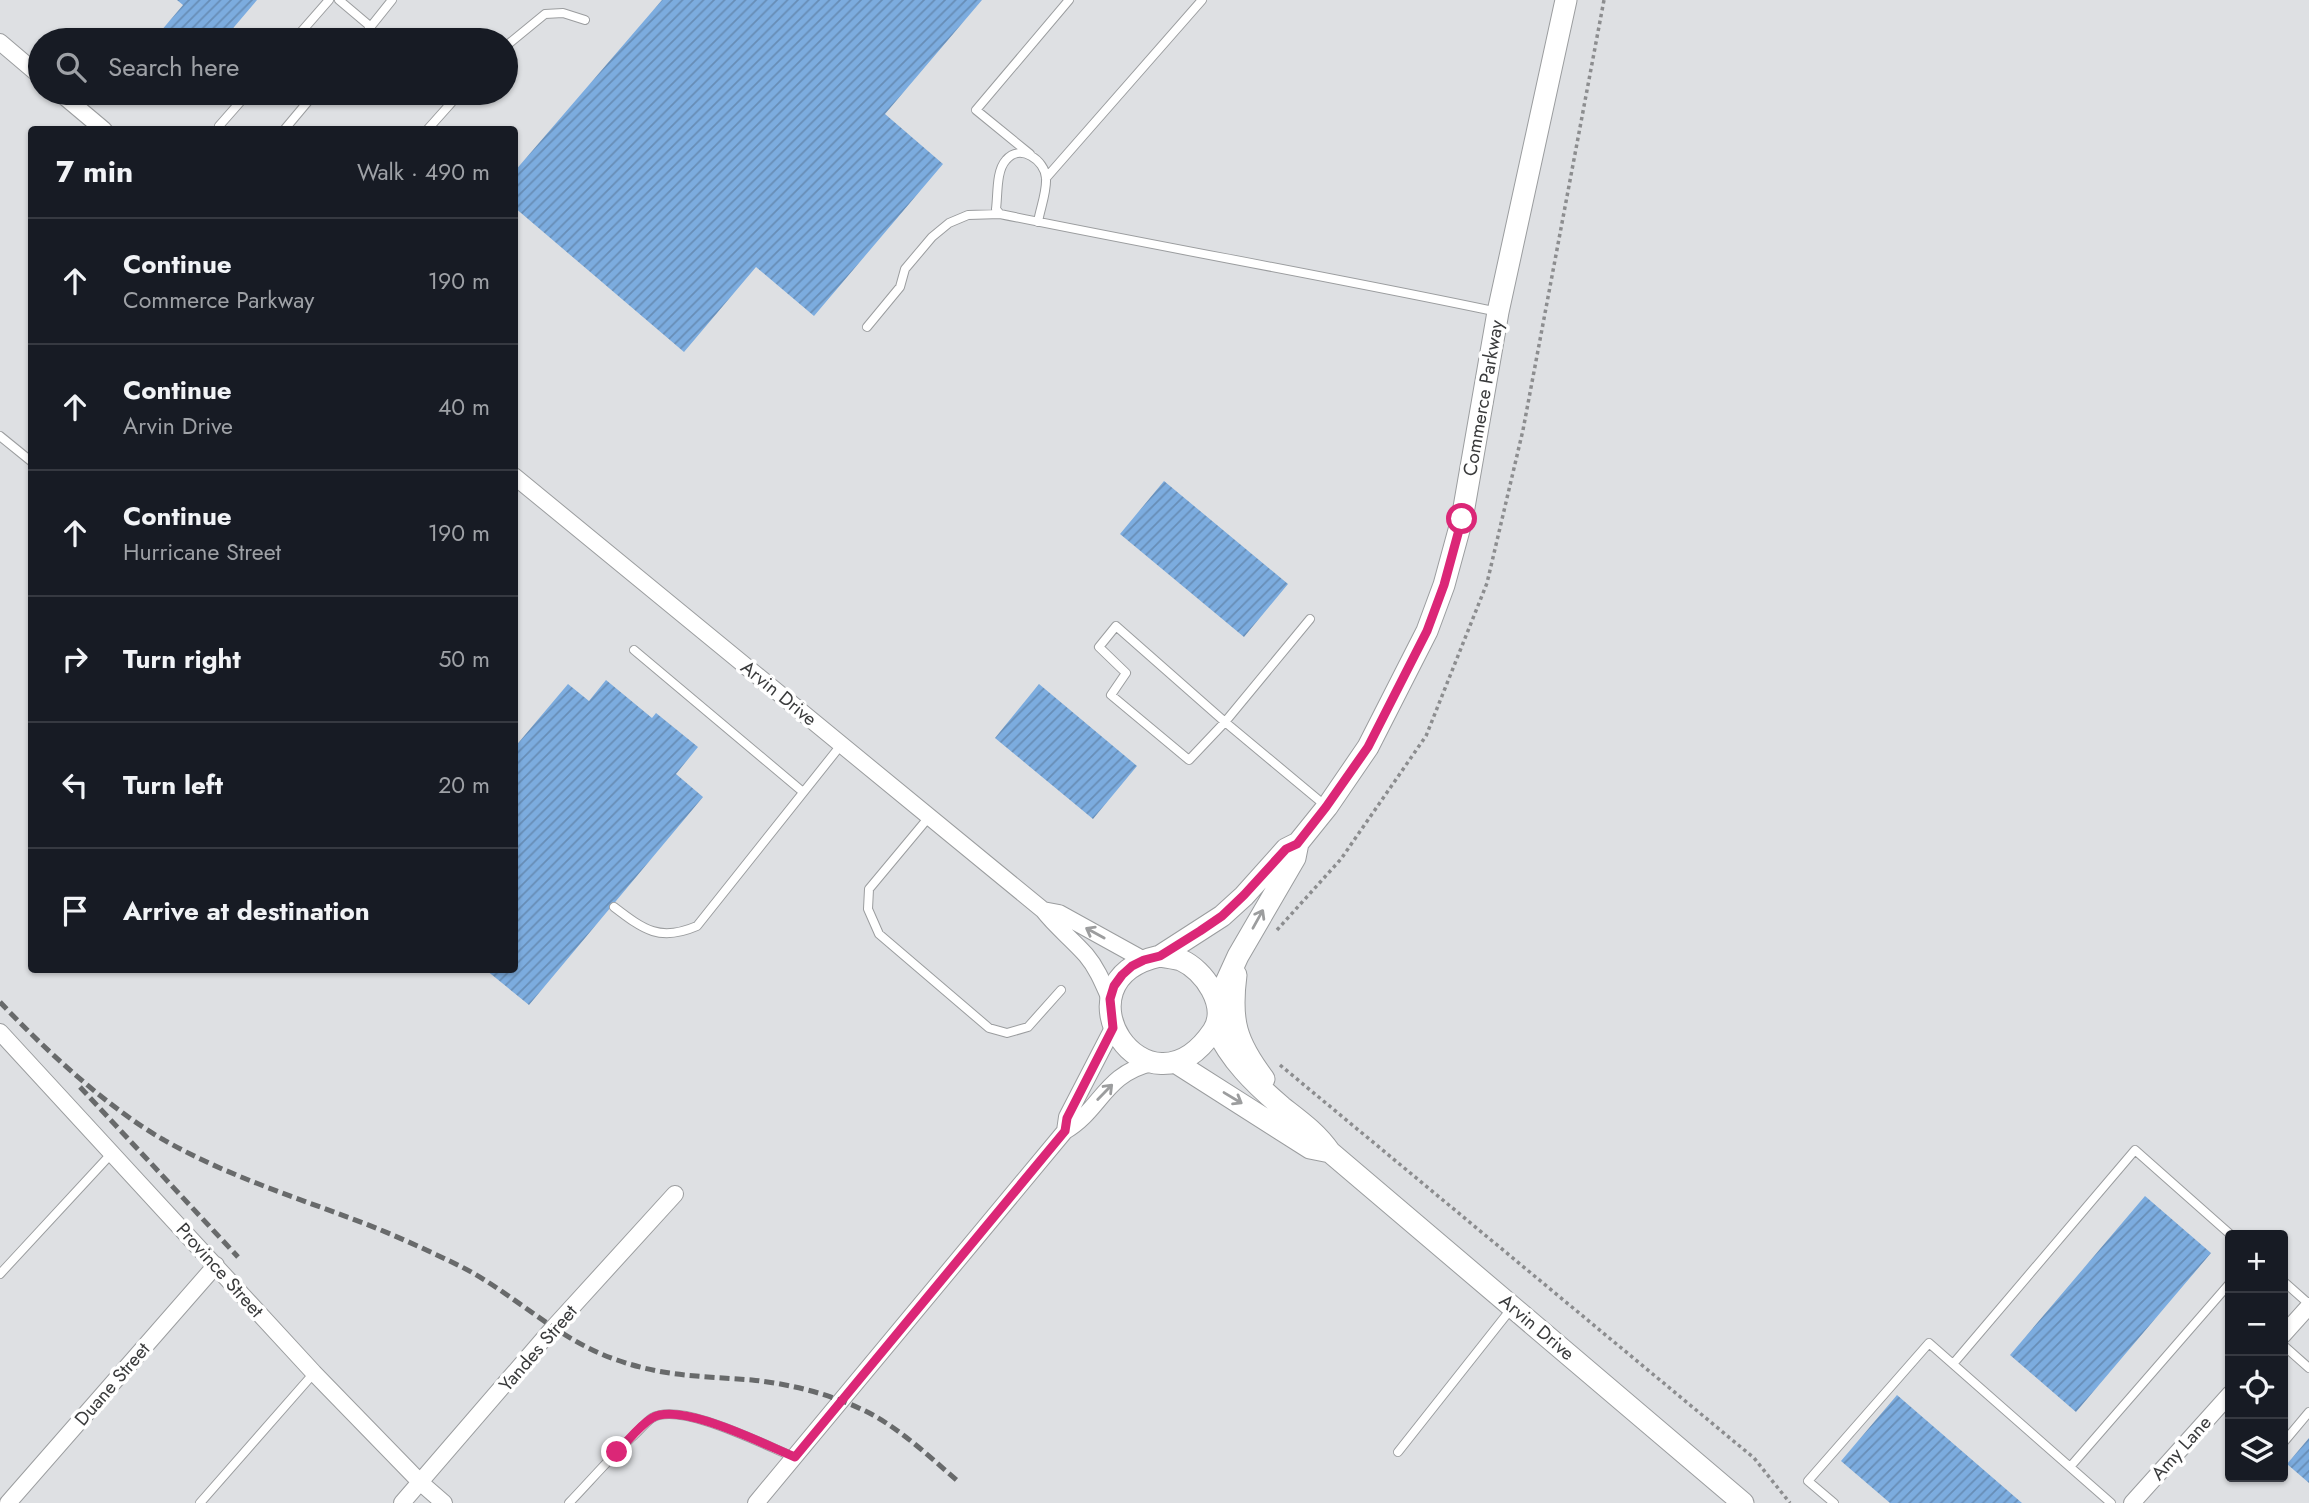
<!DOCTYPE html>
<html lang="en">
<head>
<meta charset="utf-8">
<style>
  :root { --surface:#171b24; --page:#242831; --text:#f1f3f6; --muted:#9ea1a6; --line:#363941 }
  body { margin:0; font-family:Jost,sans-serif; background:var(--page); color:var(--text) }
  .controls { position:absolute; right:21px; bottom:21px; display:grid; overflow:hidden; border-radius:7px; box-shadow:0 2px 5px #0004 }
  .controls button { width:63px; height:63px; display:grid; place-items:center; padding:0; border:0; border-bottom:2px solid var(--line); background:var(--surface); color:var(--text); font:35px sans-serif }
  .stop { position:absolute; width:21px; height:21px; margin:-16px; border:5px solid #db2777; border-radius:50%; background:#fff }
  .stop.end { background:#db2777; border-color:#fff; box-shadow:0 2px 7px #0008 }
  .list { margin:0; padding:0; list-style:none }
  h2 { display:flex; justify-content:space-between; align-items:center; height:91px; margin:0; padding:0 28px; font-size:30px }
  h2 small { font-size:23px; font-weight:400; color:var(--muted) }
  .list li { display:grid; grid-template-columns:46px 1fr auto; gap:21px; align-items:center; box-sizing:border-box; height:126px; padding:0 28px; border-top:2px solid var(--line) }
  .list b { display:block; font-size:26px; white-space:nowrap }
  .list p { margin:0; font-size:23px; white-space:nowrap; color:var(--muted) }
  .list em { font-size:23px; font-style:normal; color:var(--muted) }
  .icon { flex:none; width:38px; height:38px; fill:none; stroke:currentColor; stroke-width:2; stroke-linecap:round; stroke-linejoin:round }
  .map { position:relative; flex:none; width:2309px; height:1503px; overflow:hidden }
  .search { position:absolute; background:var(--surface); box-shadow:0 2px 5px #0004; left:28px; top:28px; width:490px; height:77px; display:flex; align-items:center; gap:18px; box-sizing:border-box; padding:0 24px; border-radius:38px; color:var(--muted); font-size:26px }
  .panel { position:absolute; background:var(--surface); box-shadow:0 2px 5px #0004; left:28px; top:126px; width:490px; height:847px; border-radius:7px }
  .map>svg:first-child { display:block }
  .building { fill:url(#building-hatch) }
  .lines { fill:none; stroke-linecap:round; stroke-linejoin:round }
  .service-casing { stroke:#9b9d9f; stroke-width:10 }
  .minor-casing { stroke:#9b9d9f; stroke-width:18 }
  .tertiary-casing { stroke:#9b9d9f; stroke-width:23 }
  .path { stroke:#8c8d8f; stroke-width:3.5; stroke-dasharray:3.5 3.5; stroke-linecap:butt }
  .service { stroke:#fff; stroke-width:8 }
  .minor { stroke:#fff; stroke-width:16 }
  .tertiary { stroke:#fff; stroke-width:21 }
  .rail { stroke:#686a6b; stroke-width:5; stroke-dasharray:10 5; stroke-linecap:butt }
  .oneway { stroke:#9c9d9e }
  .route { stroke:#db2777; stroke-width:9 }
  .labels { text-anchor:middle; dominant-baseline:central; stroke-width:7; stroke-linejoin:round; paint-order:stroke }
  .street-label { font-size:19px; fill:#3a3b3c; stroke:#fff }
</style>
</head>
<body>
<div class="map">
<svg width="2309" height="1503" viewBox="0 0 2309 1503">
  <defs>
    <pattern id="building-hatch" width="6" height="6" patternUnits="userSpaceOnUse" patternTransform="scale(1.75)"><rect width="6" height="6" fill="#7cacdf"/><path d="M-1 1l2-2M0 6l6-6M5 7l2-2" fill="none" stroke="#678db6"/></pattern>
  </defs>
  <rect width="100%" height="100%" fill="#dee0e3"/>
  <!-- building -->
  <path class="building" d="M177 0H257L223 40H158L155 38 183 5Z
    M662 0H982L885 114 943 164 814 316 756 267 684 352 514 207V172Z
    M1164 481 1288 584 1244 637 1120 534Z
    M606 680 652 718 656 713 698 747 676 774 703 797 529 1005 486 970H514V748L568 684 589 701Z
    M1039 684 1137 766 1093 819 995 738Z
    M2145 1196 2211 1253 2076 1412 2010 1355Z
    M1897 1395 2022 1503H1890L1841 1461Z
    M2309 1438V1483L2287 1464Z"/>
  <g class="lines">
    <!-- service casing -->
    <g class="service-casing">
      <path id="service" d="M339 0 371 27
        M294 40 329 0
        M360 40 392 0
        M506 46 545 14 563 13 585 20
        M223 130 219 126 248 93
        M284 130 315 93
        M427 130 460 93
        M1030 154 976 110 1069 0
        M1046 178 1202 0
        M1038 222C1040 209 1047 192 1046 178 1045 160 1020 143 1006 160 996 171 998 194 996 209L1000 214C1166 248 1332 277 1498 312
        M867 327 900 287 905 269 932 237 949 223 968 215 1000 214
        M0 436 32 462
        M1310 619 1225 722 1189 760 1111 695 1126 673 1099 647 1116 626 1225 722 1327 807
        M634 650 803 792
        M929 817 869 889 868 909 879 934 989 1028 1007 1033 1028 1027 1061 990
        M614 907C644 930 660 942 697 926L841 745
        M0 1274 112 1153
        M2283 1281 2309 1304
        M2283 1345 2309 1368
        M1953 1364 2135 1150 2231 1235
        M2283 1443 2309 1412
        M1398 1452 1511 1309
        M2070 1467 2230 1283
        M200 1503 314 1373
        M569 1503C590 1481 610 1458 632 1437 639 1431 645 1423 652 1418 680 1401 764 1445 794 1457
        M1834 1503 1808 1481 1929 1343 2111 1503"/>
    </g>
    <!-- minor casing -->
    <g class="minor-casing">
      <path id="minor" d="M0 42 40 76
        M60 93 104 130
        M514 476 1043 910C1056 927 1072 939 1086 955 1097 968 1103 983 1110 999
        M1043 910 1059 913 1144 960
        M0 1032 314 1373 421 1483 444 1503
        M1065 1131 1067 1117 1113 1028
        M2283 1335 2309 1306
        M8 1503 216 1265
        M402 1503 553 1328 675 1194
        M756 1503 1065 1131C1101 1110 1104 1074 1152 1063
        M2132 1503 2230 1394"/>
    </g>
    <!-- tertiary casing -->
    <g class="tertiary-casing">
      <path id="tertiary" d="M1160 956 1222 916 1244 896 1286 849 1298 843 1327 807 1368 747 1427 631 1444 585 1462 519 1498 312 1566 0
        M1160 956C1167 957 1174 958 1181 960 1204 970 1229 1006 1213 1031 1147 1128 1050 980 1160 956Z
        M1236 975C1230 1021 1236 1042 1264 1079
        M1217 1002 1238 956 1295 858 1298 843
        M1215 1027C1231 1061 1254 1083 1282 1107 1300 1121 1317 1133 1330 1152L1743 1503
        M1175 1062 1310 1148 1330 1152"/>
    </g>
    <!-- path -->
    <path class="path" d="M1277 930 1341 859 1426 736 1487 583 1523 430 1604 0
      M1280 1065 1754 1458 1790 1503"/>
    <!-- service -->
    <use href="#service" class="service"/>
    <!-- minor -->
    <use href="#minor" class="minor"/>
    <!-- tertiary -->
    <use href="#tertiary" class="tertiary"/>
    <!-- rail -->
    <path class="rail" d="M0 1002C43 1048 109 1109 164 1140 227 1176 298 1198 366 1224 399 1237 431 1252 462 1267 516 1295 558 1340 617 1360 665 1377 703 1376 752 1380 792 1384 838 1396 873 1415 905 1433 932 1459 960 1483
      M80 1087 238 1257"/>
  </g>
  <!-- one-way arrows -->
  <defs><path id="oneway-shaft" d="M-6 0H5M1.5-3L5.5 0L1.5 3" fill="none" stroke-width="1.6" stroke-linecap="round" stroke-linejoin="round" transform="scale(1.75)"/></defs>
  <g class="oneway">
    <use href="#oneway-shaft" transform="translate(1258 919) rotate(-61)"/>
    <use href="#oneway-shaft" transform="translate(1095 933) rotate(-151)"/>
    <use href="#oneway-shaft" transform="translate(1105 1092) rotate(-46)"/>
    <use href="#oneway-shaft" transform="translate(1233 1098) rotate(31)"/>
  </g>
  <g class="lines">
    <!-- route -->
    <path class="route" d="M617 1452C628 1441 639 1426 652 1418 680 1401 765 1445 795 1457L1065 1131 1067 1118 1113 1028 1110 999 1114 986 1122 975 1132 966 1144 960 1160 956 1200 931 1222 916 1244 895 1286 849 1297 844 1326 807 1368 747 1427 631 1444 585 1462 519"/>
  </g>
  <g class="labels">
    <!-- street labels -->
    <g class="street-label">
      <text transform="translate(1483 398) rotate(-80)">Commerce Parkway</text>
      <text transform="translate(779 693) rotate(39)">Arvin Drive</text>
      <text transform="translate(220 1270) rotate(48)">Province Street</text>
      <text transform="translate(1537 1327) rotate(40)">Arvin Drive</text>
      <text transform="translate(538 1348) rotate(-49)">Yandes Street</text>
      <text transform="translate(112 1384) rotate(-49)">Duane Street</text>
      <text transform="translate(2181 1448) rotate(-48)">Amy Lane</text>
    </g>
  </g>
</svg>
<div class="controls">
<button>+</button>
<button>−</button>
<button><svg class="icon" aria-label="locate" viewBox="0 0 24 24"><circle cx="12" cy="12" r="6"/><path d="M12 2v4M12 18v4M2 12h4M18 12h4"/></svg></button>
<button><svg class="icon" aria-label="layers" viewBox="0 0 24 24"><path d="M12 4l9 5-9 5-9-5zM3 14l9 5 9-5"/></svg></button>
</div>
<div class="stop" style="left:1462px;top:519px"></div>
<div class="stop end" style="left:617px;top:1452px"></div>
<div class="search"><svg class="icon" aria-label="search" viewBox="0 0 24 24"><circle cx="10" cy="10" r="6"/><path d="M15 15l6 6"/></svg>Search here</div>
<section class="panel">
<h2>7 min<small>Walk · 490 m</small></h2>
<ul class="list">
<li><svg class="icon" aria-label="ahead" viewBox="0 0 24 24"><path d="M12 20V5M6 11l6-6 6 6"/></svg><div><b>Continue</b><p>Commerce Parkway</p></div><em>190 m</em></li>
<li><svg class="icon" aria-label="ahead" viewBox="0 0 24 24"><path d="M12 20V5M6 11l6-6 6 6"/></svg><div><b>Continue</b><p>Arvin Drive</p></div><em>40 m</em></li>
<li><svg class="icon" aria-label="ahead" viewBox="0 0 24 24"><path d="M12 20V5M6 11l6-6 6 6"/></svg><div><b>Continue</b><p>Hurricane Street</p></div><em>190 m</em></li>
<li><svg class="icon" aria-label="right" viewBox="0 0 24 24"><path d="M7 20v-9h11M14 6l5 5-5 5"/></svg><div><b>Turn right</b></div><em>50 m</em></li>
<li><svg class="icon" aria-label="left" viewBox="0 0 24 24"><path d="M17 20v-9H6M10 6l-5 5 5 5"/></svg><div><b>Turn left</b></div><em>20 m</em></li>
<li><svg class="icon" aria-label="arrive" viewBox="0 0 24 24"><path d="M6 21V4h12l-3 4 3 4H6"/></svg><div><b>Arrive at destination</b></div></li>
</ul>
</section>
</div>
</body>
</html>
